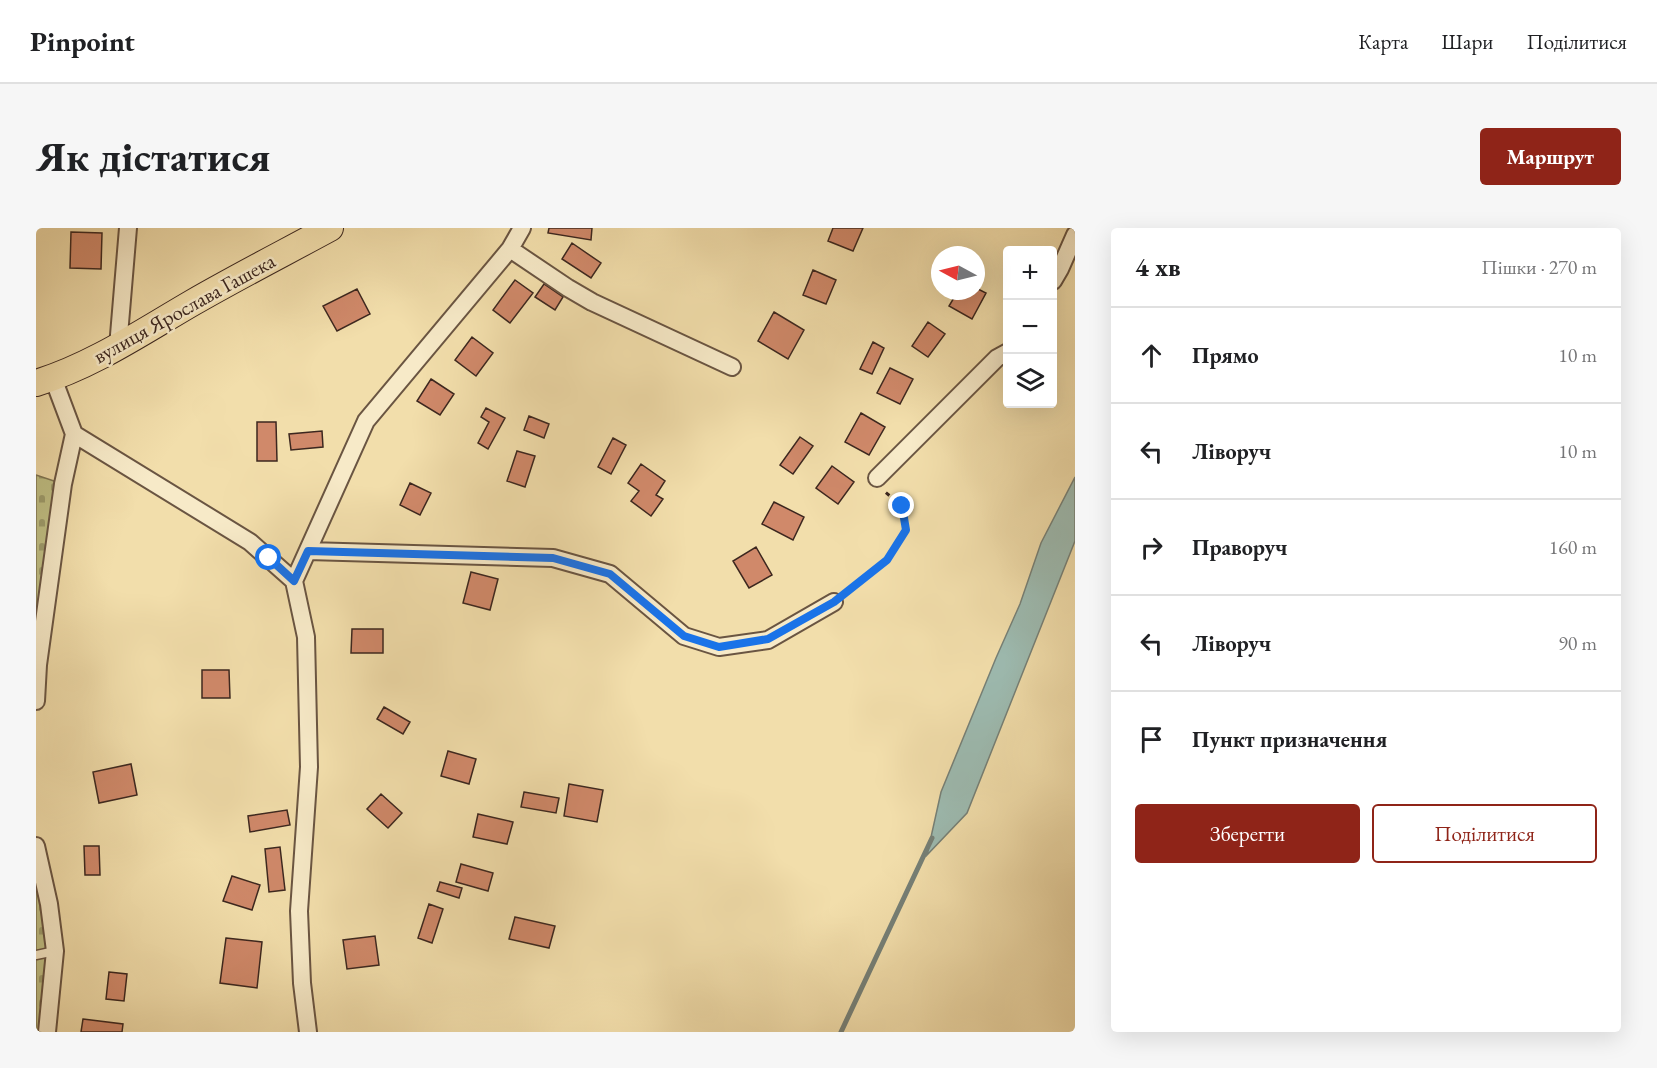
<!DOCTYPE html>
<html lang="uk">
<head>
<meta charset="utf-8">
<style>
  :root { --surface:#fff; --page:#f6f6f6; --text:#202124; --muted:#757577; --line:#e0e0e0; --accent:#8f2418 }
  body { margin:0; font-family:"EB Garamond",serif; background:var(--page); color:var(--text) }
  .controls { position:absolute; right:18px; top:18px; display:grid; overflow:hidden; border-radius:6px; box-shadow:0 6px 24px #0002 }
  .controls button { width:54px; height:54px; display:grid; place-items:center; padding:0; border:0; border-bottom:2px solid var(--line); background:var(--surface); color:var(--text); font:30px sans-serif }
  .compass { position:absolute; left:895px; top:18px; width:54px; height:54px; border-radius:50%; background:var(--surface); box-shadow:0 6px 24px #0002; rotate:277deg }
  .stop { position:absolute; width:18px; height:18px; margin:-14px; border:4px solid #1a73e8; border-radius:50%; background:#fff }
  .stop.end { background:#1a73e8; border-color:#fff; box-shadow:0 2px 6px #0008 }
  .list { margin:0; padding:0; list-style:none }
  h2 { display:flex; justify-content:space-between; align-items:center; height:78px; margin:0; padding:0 24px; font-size:26px }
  h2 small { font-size:20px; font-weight:400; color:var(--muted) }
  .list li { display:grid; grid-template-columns:39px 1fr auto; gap:18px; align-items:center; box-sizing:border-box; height:96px; padding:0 24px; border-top:2px solid var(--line) }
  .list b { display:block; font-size:22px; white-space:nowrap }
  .list em { font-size:20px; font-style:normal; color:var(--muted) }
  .actions { display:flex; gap:12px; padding:18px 24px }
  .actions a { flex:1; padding:14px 0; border:2px solid var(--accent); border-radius:6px; text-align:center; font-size:21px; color:var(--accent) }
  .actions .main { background:var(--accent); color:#fff }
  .icon { flex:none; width:33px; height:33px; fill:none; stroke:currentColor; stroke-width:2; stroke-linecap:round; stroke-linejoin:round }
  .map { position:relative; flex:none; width:1039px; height:804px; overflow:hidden; border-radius:6px }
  header { display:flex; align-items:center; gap:36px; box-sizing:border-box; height:84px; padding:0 30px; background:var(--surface); border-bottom:2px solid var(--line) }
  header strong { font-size:28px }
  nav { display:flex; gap:33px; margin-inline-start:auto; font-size:21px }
  .intro { display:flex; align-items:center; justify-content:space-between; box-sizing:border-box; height:144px; padding:0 36px }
  h1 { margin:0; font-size:42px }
  .button { padding:15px 27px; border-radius:6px; background:var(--accent); color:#fff; font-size:21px; font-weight:700 }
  main { display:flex; gap:36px; padding:0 36px }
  aside { flex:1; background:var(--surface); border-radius:6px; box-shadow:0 6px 24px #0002 }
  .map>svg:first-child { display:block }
  .cemetery { fill:url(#cemetery-stones); stroke:#7e7452; stroke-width:1.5 }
  .water { fill:#9dbbb1; stroke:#768077; stroke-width:1.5 }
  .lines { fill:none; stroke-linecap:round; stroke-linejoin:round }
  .stream { stroke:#768077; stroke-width:5 }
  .building { fill:#d0896a; stroke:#3c271f; stroke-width:1.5 }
  .lane-casing { stroke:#6a5542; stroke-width:11 }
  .street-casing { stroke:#6a5542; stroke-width:20 }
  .primary-casing { stroke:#3c271f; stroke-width:28 }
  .path { stroke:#3c271f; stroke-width:3; stroke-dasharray:4.5 3; stroke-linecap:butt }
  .lane { stroke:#f7eac8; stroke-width:8 }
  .street { stroke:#f7eac8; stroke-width:16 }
  .primary { stroke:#f2deab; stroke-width:26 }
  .route { stroke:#1a73e8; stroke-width:8 }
  .labels { text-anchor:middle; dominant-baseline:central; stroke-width:5; stroke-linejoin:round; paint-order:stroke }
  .street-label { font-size:21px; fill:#3c271f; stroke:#f7eac8 }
</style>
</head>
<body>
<header>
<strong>Pinpoint</strong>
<nav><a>Карта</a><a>Шари</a><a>Поділитися</a></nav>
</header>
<div class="intro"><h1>Як дістатися</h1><a class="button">Маршрут</a></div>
<main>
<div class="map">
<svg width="1039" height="804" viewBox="0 0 1039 804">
  <defs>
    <pattern id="cemetery-stones" width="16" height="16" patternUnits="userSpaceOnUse" patternTransform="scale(1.5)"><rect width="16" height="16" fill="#c0c085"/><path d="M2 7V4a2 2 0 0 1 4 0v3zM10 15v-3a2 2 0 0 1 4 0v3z" fill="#9d9c6c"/></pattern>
  </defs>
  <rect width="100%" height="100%" fill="#f2deab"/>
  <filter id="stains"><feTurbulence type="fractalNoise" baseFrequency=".00333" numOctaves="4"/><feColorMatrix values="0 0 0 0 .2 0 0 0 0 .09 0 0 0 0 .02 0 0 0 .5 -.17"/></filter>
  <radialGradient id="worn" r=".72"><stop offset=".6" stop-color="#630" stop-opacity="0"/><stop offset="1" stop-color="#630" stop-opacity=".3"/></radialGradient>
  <!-- cemetery -->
  <path class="cemetery" d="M0 247 27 256 0 473Z
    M0 618 13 676 11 804H0Z"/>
  <!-- water -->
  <path class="water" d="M1039 249V313L931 585 891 627 905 564 960 430 984 376 1005 315Z"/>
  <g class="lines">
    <!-- stream -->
    <path class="stream" d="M805 804 896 610"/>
  </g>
  <!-- building -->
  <path class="building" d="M513 0H556L555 12 512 5Z
    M797 0H827L817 23 792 13Z
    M35 4 66 5 65 41 34 40Z
    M536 15 565 35 555 50 526 31Z
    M777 42 800 52 790 76 767 67Z
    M479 52 497 65 474 95 457 82Z
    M508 56 527 69 519 82 499 69Z
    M940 60 950 65 936 91 913 78 922 63H940Z
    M321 61 334 86 301 103 287 78Z
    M738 84 768 102 752 131 722 113Z
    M892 94 909 106 892 129 876 118Z
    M436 109 457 125 440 148 419 132Z
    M837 114 848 120 836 146 824 141Z
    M854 140 877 151 864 176 841 165Z
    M395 151 418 166 404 187 381 173Z
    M450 180 469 190 452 221 442 215 453 194 445 189Z
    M825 185 849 199 833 227 809 214Z
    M493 188 513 196 508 210 488 202Z
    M221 194H240L241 233H221Z
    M286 203 287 219 255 222 253 206Z
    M764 209 777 218 757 246 744 237Z
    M577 210 590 217 575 246 562 239Z
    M481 223 499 228 489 259 471 253Z
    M605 236 629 253 620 267 627 271 615 288 595 273 603 263 592 255Z
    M796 238 818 254 802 276 780 260Z
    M374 255 395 265 384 287 364 277Z
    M738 274 768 289 757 312 726 296Z
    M720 319 736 347 713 360 697 333Z
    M435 344 462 351 454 382 427 375Z
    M316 401H347V425H315Z
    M166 442H193L194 470H166Z
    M348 479 374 494 367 506 341 491Z
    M412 523 440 531 433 556 405 548Z
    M95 536 101 567 63 575 57 544Z
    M533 556 567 562 561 594 528 588Z
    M488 564 523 570 520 585 485 579Z
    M345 566 366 585 352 600 331 581Z
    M251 582 254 597 214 604 212 588Z
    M442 586 477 594 471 616 437 609Z
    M48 618H63L64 647H49Z
    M244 619 249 662 233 664 229 621Z
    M425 636 457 645 452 663 420 654Z
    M196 648 224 657 216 682 187 673Z
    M404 654 426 660 423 670 401 663Z
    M393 676 407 681 396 715 382 710Z
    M479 689 519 698 513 720 473 711Z
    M339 708 343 737 311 741 307 712Z
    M190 710 226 714 221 760 184 755Z
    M73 744 91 746 88 773 70 771Z
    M47 791 87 796 86 804H45Z"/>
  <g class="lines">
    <!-- lane casing -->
    <g class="lane-casing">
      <path id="lane" d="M0 727 19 723"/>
    </g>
    <!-- street casing -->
    <g class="street-casing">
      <path id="street" d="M474 21 532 60 556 74 696 139
        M1017 53 1024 41 1039 7
        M82 119 92 0
        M17 150 38 206 214 314 258 353 270 409 273 539 263 683 266 755 272 804
        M841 250 961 130 972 124
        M272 323 517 330 574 346 648 408 683 419 732 412 798 374
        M258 353 330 193 474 21 486 0
        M0 473 2 437 27 256 38 206
        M0 618 13 676 19 723 11 804"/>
    </g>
    <!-- primary casing -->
    <g class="primary-casing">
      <path id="primary" d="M0 155C56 138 106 104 156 75 201 49 248 25 294 0"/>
    </g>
    <!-- path -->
    <path class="path" d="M811 364 851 332 870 302 866 278 848 263"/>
    <!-- lane -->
    <use href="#lane" class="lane"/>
    <!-- street -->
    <use href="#street" class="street"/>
    <!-- primary -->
    <use href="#primary" class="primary"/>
  </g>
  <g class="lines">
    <!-- route -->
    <path class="route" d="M233 330 258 353 272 323 517 330 574 346 648 408 683 419 732 411 798 374 851 332 870 302 866 278"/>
  </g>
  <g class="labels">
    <!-- street labels -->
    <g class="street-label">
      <text transform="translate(148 80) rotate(-29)">вулиця Ярослава Гашека</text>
    </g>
  </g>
  <rect width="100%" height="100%" filter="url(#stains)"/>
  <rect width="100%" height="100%" fill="url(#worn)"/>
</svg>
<div class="controls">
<button>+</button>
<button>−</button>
<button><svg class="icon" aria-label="layers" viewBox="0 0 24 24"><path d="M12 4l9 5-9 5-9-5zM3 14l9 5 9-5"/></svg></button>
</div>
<svg class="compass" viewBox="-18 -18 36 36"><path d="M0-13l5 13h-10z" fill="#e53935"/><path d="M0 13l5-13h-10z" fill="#757577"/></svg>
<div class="stop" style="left:233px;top:330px"></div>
<div class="stop end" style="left:866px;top:278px"></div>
</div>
<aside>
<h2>4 хв<small>Пішки · 270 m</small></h2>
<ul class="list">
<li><svg class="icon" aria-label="ahead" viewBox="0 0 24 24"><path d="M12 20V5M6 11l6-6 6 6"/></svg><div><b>Прямо</b></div><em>10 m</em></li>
<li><svg class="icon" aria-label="left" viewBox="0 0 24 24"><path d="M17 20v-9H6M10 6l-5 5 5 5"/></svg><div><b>Ліворуч</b></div><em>10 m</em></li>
<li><svg class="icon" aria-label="right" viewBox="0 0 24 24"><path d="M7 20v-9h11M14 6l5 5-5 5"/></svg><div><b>Праворуч</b></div><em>160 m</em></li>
<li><svg class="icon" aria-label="left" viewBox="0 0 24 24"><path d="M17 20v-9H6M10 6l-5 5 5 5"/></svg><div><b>Ліворуч</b></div><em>90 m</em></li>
<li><svg class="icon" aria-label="arrive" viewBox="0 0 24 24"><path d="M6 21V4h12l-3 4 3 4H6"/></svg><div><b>Пункт призначення</b></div></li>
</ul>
<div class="actions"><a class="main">Зберегти</a><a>Поділитися</a></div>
</aside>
</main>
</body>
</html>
